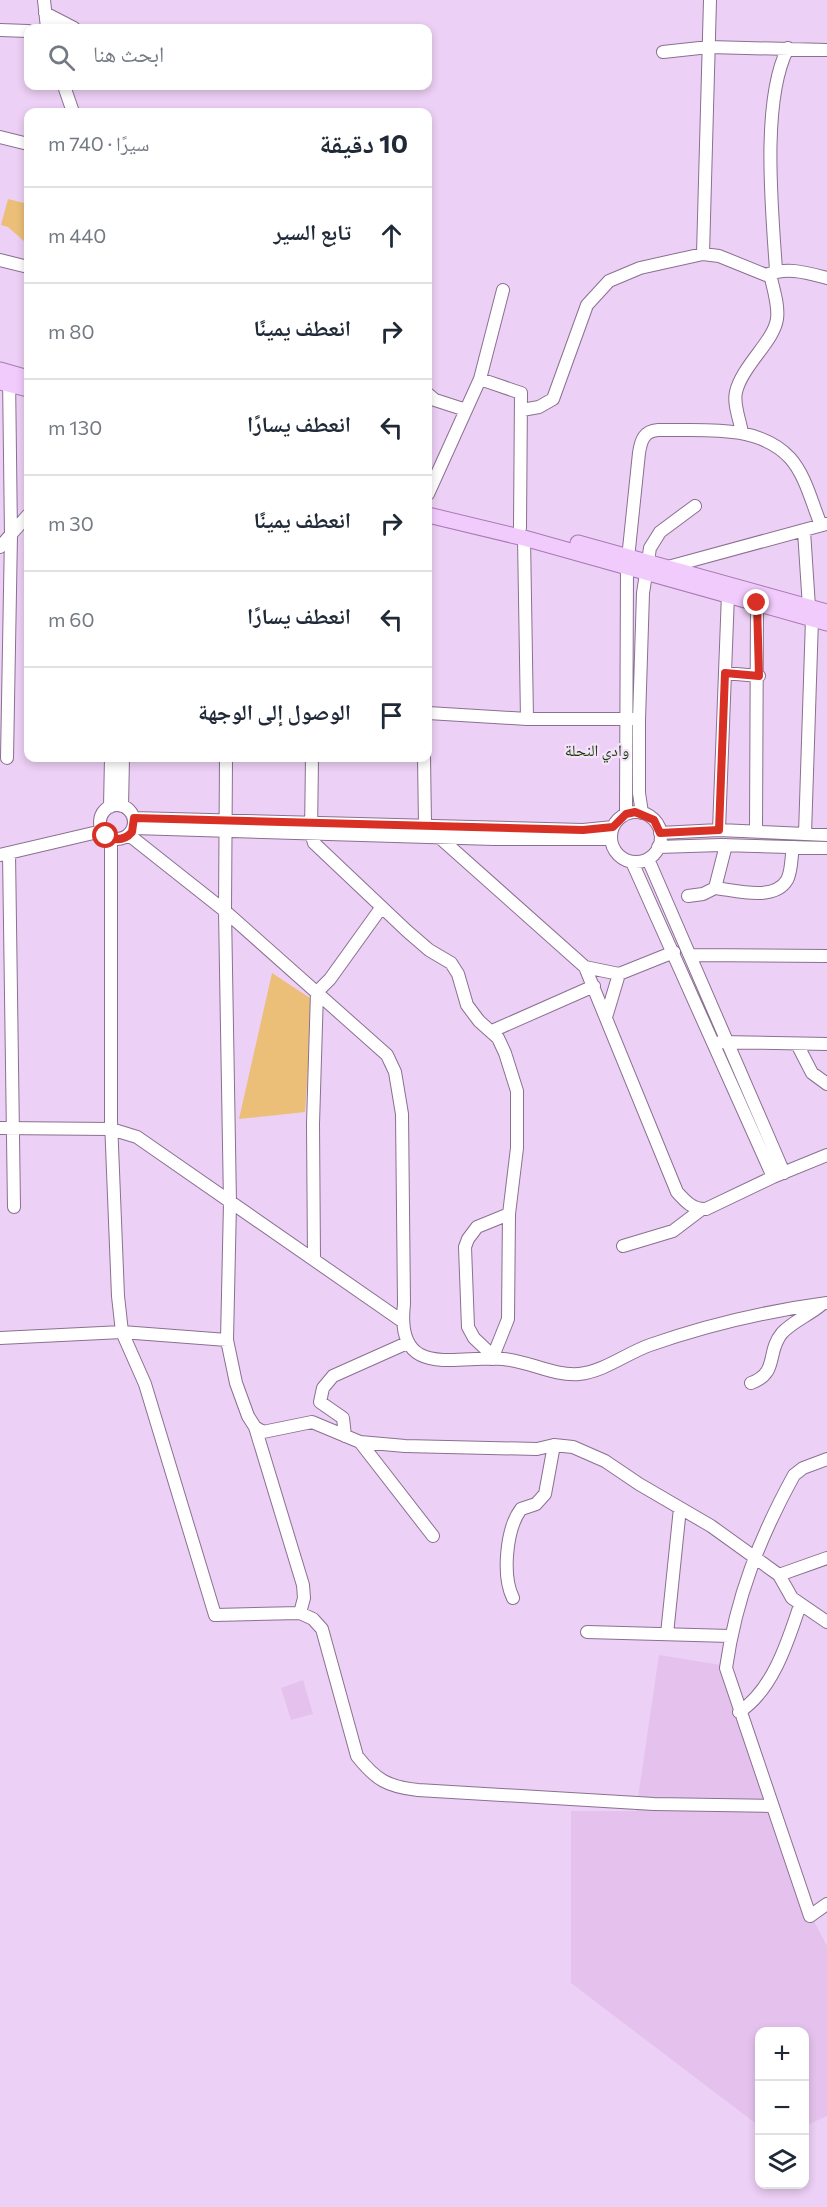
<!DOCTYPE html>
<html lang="ar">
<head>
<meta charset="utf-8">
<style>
  :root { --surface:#fff; --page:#f2f2f3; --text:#1f2937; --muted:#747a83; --line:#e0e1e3 }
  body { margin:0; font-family:Commissioner,"Noto Naskh Arabic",sans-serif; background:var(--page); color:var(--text); direction:rtl }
  .controls { position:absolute; right:18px; bottom:18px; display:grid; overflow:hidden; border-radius:12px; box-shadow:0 3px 9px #0003 }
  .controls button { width:54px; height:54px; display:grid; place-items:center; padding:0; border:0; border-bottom:2px solid var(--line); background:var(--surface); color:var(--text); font:30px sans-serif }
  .stop { position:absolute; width:18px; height:18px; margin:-14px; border:4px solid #d93025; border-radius:50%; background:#fff }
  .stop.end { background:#d93025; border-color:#fff; box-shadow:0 2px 6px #0008 }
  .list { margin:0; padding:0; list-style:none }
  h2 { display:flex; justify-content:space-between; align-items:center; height:78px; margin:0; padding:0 24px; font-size:26px }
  h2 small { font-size:20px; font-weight:400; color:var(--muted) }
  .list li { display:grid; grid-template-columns:39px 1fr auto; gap:18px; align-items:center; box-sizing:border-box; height:96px; padding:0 24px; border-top:2px solid var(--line) }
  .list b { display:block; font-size:22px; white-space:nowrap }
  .list em { font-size:20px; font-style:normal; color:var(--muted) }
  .icon { flex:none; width:33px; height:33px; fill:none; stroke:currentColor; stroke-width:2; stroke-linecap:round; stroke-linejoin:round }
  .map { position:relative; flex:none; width:827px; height:2207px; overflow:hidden; direction:ltr }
  .search { position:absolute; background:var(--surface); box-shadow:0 3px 9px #0003; left:24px; top:24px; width:408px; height:66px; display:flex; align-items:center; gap:15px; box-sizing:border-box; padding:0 21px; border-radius:12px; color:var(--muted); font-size:22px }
  .panel { position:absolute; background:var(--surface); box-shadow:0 3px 9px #0003; left:24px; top:108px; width:408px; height:654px; border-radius:12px; direction:rtl }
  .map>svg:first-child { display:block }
  .built { fill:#e4c2ed }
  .green { fill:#ebbf78 }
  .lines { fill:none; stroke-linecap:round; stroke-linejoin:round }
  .minor-casing { stroke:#8a7091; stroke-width:14 }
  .major-casing { stroke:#a97ab5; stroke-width:17 }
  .minor { stroke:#fff; stroke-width:12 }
  .major { stroke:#f2cbfd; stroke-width:15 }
  .route { stroke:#d93025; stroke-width:8 }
  .labels { text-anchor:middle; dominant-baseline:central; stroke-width:4.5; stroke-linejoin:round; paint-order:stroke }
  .neighbourhood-label { font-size:16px; fill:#133f02; stroke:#f7e0fd }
</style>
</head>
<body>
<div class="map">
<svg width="827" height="2207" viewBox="0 0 827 2207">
  <rect width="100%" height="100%" fill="#edd0f5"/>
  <!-- built -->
  <path class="built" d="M659 1655 721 1665 802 1898 827 1946V2116L805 2126 804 2032H760L759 2126 571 1983V1811H636Z
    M303 1680 313 1714 291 1720 281 1688Z"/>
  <!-- green -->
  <path class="green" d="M8 199 28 204V260H26L25 242 8 227 1 225Z
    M272 973 313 1000 305 1112 239 1119Z"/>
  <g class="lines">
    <!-- minor casing -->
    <g class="minor-casing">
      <path id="minor" d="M44 0 47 28
        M45 13 74 28
        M0 30 28 31
        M663 52 709 47 827 50
        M64 86 73 112
        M0 137 28 144
        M703 254 710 0
        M0 260 28 267
        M776 270C772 210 761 100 788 48
        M480 379 521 393 520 528
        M428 394 435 400 466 410
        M522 410 539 407 553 399 587 305 609 281 640 268 703 254 719 256 766 275C788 267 804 272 827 278
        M742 433C740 420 733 404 736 392 742 366 774 341 777 319 779 305 773 288 770 274
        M428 494 480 379 503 290
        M804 531 809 607
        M524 538 527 719
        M0 547 28 515
        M668 567 826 524
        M725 673 759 676
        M428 713 527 719H635
        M7 758 11 535 9 376
        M226 758 225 911 230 1203 227 1340 236 1383 248 1416 255 1427 263 1432 312 1422 360 1442 405 1446 537 1449 554 1445 573 1447 605 1461 639 1484 711 1526 779 1575 792 1598 827 1622
        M312 758 311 833 314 843 407 931 429 950 451 963 458 974 467 1005 479 1021 498 1038 505 1053 517 1091V1148L509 1214 508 1319 492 1359
        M424 758 425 824
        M100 822a17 17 0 1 1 34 0a17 17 0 1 1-34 0Z
        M122 806 123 758
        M110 807 111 758
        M611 837a25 25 0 1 1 50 0a25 25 0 1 1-50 0Z
        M642 813 639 793V720L643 593 650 548 660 532 695 506
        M626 814 627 568 639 453C641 440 644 431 658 430 700 431 758 423 790 458 806 476 812 504 821 525
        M134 818 583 830 613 827
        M134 828 494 839H611
        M719 830 728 594
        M756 832 757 603
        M660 833 719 830 827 835
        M805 834 812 619
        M129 835 225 911 387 1055 395 1072 402 1114 404 1304C395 1381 457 1355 503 1359 529 1361 553 1376 579 1374 603 1372 627 1353 650 1345 707 1325 767 1311 827 1303
        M439 837 585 967 619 974
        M111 839V1121L118 1296 122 1332 145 1384 215 1615 300 1613 313 1619 322 1629 357 1756C376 1780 388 1787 418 1790L654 1804 772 1806
        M658 847 721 845 827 848
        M9 853 14 1207
        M0 855 102 831
        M648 859 784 1173
        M632 862 773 1177
        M715 888C735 890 774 902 787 880 792 871 791 857 793 847
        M688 896 703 894 715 888 726 845
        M690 955 827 956
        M585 967 677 1192C685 1201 693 1210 706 1209L773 1177 827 1155
        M607 1014 619 974 674 952
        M492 1031 594 986
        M720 1042 827 1044
        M797 1044 812 1073 827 1084
        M0 1128 111 1129 137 1137 402 1321
        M623 1246 673 1231 702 1209
        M314 1260 313 1124 317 992 330 979 381 908
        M0 1338 122 1332 227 1340
        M493 1356 474 1338 468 1327 465 1247 468 1239 477 1227 509 1214
        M751 1383C779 1373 766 1352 782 1333 792 1322 809 1315 821 1305
        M255 1427 303 1585 304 1598 300 1613
        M345 1436 343 1418 320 1402 323 1388 333 1376 407 1343
        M360 1442 433 1536
        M827 1459 803 1468 794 1475C760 1537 736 1597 726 1668L810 1916 827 1904
        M779 1575 827 1558
        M513 1598C502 1576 506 1529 521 1509L536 1504 545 1494 554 1445
        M587 1632 730 1636
        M667 1634 680 1508
        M739 1712C773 1690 788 1641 800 1605"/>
    </g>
    <!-- major casing -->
    <g class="major-casing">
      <path id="major" d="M0 370 28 378
        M0 382 28 389
        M428 515 524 538 827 623
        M578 543 827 612"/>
    </g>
    <!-- minor -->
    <use href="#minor" class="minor"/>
    <!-- major -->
    <use href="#major" class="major"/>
  </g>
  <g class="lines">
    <!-- route -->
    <path class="route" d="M106 836C116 841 125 840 132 832L134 818 583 830 613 827 626 814 635 812 654 820 660 833 719 830 725 673 759 676 757 603"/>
  </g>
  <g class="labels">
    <!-- neighbourhood labels -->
    <g class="neighbourhood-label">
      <text x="597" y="749">وادي النحلة</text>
    </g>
  </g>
</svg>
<div class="controls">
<button>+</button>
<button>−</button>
<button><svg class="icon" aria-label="layers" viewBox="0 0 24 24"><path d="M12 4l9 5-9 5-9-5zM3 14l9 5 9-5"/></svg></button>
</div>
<div class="stop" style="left:106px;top:836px"></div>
<div class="stop end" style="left:757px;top:603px"></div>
<div class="search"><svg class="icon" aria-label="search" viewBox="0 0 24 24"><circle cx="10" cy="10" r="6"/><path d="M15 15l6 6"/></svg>ابحث هنا</div>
<section class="panel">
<h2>10 دقيقة<small>سيرًا · 740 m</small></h2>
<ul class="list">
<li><svg class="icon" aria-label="ahead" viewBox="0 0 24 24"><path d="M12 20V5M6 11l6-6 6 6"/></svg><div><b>تابع السير</b></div><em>440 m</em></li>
<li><svg class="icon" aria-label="right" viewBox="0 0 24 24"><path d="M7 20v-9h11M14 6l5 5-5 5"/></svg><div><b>انعطف يمينًا</b></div><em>80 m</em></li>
<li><svg class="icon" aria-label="left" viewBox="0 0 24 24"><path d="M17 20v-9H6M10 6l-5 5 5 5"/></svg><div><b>انعطف يسارًا</b></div><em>130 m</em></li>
<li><svg class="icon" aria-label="right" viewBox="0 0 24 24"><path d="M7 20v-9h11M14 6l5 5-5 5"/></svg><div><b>انعطف يمينًا</b></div><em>30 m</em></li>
<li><svg class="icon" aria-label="left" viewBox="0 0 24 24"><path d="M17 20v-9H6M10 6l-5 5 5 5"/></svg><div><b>انعطف يسارًا</b></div><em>60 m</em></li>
<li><svg class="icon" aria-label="arrive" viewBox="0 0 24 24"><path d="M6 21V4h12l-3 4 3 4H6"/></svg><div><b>الوصول إلى الوجهة</b></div></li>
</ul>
</section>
</div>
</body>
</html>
